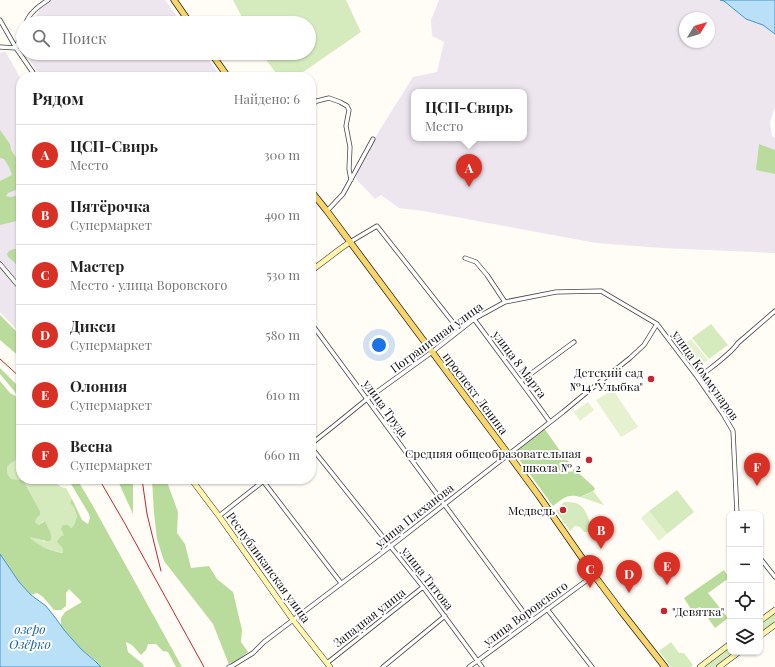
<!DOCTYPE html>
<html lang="ru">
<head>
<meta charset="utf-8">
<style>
  :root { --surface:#fff; --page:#f2f2f2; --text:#222; --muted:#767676; --line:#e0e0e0; --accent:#d93025 }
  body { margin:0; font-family:"Playfair Display",serif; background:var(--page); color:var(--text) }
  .controls { position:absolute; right:12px; bottom:12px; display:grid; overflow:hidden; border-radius:8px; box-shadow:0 1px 3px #0004 }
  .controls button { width:36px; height:36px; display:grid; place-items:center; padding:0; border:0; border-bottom:1px solid var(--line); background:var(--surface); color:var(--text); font:20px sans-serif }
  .compass { position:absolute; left:679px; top:12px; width:36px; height:36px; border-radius:50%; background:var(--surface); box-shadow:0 1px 3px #0004; rotate:52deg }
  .you { position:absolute; left:379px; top:345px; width:14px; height:14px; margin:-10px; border:3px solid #fff; border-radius:50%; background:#1a73e8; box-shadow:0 0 0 6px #1a73e833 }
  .badge { display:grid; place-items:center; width:26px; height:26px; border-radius:50%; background:var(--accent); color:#fff; font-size:13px; font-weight:700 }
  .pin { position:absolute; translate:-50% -33px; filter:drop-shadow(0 1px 2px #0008) }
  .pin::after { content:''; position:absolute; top:21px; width:14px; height:12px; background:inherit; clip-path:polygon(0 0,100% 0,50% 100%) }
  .popup { position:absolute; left:411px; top:89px; width:116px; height:52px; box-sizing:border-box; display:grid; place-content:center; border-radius:8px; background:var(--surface); filter:drop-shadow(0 1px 3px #0005); font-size:13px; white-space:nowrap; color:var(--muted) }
  .popup b { font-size:15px; color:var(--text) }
  .popup::after { content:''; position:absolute; left:50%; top:100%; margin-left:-8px; border:8px solid transparent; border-top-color:var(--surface) }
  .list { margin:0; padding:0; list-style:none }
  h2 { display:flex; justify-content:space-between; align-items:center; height:52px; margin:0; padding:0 16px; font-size:17px }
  h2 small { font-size:13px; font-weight:400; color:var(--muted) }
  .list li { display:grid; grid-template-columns:26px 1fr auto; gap:12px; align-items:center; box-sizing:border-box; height:60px; padding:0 16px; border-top:1px solid var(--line) }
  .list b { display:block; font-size:15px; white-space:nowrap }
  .list p { margin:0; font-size:13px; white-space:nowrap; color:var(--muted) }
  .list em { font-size:13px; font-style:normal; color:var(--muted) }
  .icon { flex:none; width:22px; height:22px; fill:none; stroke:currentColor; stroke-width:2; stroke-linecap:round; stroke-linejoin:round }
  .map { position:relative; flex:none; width:775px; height:667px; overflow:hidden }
  .search { position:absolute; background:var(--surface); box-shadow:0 1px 3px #0004; left:16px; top:16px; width:300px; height:44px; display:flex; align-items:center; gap:10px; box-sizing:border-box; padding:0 14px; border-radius:22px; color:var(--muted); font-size:15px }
  .panel { position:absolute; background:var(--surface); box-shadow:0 1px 3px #0004; left:16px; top:72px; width:300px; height:412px; border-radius:16px }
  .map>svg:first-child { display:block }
  .industrial { fill:#eee6ef; fill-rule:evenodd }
  .green { fill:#d5ebbd }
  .forest { fill:#b9dc9c }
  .pitch { fill:#e6f2cf }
  .water { fill:#b9e0f7; stroke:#3f96cf }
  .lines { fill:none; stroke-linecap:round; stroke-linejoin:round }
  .street-casing { stroke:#444; stroke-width:5 }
  .secondary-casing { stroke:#333; stroke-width:6 }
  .primary-casing { stroke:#222; stroke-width:7 }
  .street { stroke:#fff; stroke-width:3.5 }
  .secondary { stroke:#fff6b0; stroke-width:5 }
  .primary { stroke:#f9d66b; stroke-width:5.5 }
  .rail { stroke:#c4262e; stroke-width:1 }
  .poi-dot { fill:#c4262e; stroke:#fff; stroke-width:1.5 }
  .labels { text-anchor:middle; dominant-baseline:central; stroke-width:4; stroke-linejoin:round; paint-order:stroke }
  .street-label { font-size:12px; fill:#111; stroke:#fff }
  .poi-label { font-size:12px; fill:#111; stroke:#fff; text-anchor:end }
  .water-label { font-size:13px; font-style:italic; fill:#1768a6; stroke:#fff }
</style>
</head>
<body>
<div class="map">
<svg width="775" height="667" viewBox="0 0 775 667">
  <rect width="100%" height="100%" fill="#fffdf5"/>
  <!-- industrial -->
  <path class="industrial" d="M50 0H165L182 23H32L41 7Z
    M439 0H720L724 1 746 19 763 25 775 34V107L770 122 772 136 775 138V253L662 248 596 243 423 211 399 208 381 195 375 199 356 179V175L379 131 413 77 437 72 444 42 432 36 431 20ZM685 18H709V42H685ZM414 92H524V138H414Z
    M5 51 21 79V334L0 312V53Z
    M25 53H204L221 77H41Z"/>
  <!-- green -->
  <path class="green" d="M233 0H346L361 32 296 77H279L261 53H309V23H245Z
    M711 324 728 345 709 359 692 338Z
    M16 460 21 464V479H50C56 481 59 488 66 488L72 499 71 500 70 503 74 508 77 516 74 525 71 528 67 525H63L65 535 62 547 63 553C49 550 40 547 29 538H37L45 542 44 521 39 525 35 522 37 518 40 515V511L23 480 11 479 7 473V467L10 464Z
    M677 490 694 512 667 534 649 511Z
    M593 491 604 505 580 497C584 495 590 494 593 491Z
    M564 502C568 502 574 502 578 504 586 507 591 524 591 532H584L580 527 575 526 570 531 556 511Z
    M775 613V622L760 633V624Z
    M671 642 679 653H684L693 665 691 667H671L659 651Z
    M730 647V652H736L717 667H704Z"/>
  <!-- forest -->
  <path class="forest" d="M0 130 10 144 11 150 17 159 21 171V188L8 193 6 196 10 197 21 195V220L0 225V181L12 175 9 167 4 159 0 158Z
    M759 144 775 150V174L756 170Z
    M14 249H21V255L18 257 17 259 21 264V270L14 262 8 257 7 254 9 251Z
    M0 315 21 336V358L0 340Z
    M0 368 21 389V464L16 460 10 464 7 467V473L11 479 23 480 40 511V515L37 518 35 522 39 525 45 521C47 527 54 535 50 541 43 542 37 537 30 538 41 547 50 551 63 553L62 547 57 542 60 537 64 535 61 529 63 525H68L71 528 74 525 77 516 74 508 70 503 71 500 72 499 82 520 88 524 90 518 89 514 68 479H77L93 506 182 667H176L168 652 163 651 156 644H148L146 650 141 655 132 645 126 642 128 652 143 664 144 667H101L95 660 81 649 64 630 61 625V618L65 612 82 602 69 589 66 593V606L61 610H54L43 597 37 593 31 595 19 582 0 554V381L10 393 17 397 15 392 0 374Z
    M544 428 565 458 571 464 573 468 594 487 595 489C590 494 585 494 580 497 568 493 562 499 553 506L513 451Z
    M117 479H133V514Z
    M152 479H166L178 512 177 533 185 544 191 568 209 566 217 579 233 592 242 630 241 642 248 652 229 667 228 662 213 624 164 561 157 539 154 513Z
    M724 570 729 578 708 593 728 618 715 628 700 607 692 611 684 598Z"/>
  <!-- pitch -->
  <path class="pitch" d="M691 339 708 360 701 366 683 345Z
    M613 390 638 427 621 437 596 400Z
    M588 402 594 410 580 421 574 412Z
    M649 511 667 534 659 541 641 518Z"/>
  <!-- water -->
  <path class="water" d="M720 0H775V34L763 25 746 19 724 1Z
    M0 554 19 582 31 595 46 606 57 620 64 630 81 649 95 661 101 667H0Z"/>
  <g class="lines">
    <!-- street casing -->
    <g class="street-casing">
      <path id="street" d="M0 20 16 48 36 77
        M26 23C29 13 39 6 48 0
        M0 47 16 48
        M16 48 23 30
        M311 105 317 101 329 98 340 102 347 106 349 110 346 126 350 147 349 169 351 180
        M327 211 343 194 373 139
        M350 242 377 226 459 330
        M465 258 476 262 487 275 505 302
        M0 264 21 289
        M474 319C499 353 525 387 550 422
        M311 323 530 621
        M698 378C710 368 730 355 738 343L775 311
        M521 381 574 342
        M311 444 335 425 367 399 432 352 474 319 505 302 556 292 601 291 657 324 698 378 723 414 733 431 737 514
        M311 447 423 587 482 667
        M263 481 341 583
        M219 516 266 479
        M760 558 775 577
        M547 609 592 667
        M327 663 423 587
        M229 667 232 666 253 653 264 642 293 620 391 546 563 412 586 393 630 358 644 345 657 324
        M383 667 445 616
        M469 667 594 575"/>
    </g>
    <!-- secondary casing -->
    <g class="secondary-casing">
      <path id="secondary" d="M311 271 340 249 350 242
        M191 479 219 516 293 620 330 667
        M760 621 775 610
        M760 636 775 625
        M700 667 730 644
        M719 667 739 652"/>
    </g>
    <!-- primary casing -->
    <g class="primary-casing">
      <path id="primary" d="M174 0 190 23
        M211 53 228 77
        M311 191 327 211 506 451 539 496 594 575 621 611 665 667"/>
    </g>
    <!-- street -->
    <use href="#street" class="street"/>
    <!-- secondary -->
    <use href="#secondary" class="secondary"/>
    <!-- primary -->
    <use href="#primary" class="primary"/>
    <!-- rail -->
    <path class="rail" d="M0 359 21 378
      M99 479 124 522 204 667
      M142 479 147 514 161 571"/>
  </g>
  <!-- markers -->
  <g class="poi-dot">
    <circle cx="651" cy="379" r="4"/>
    <circle cx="589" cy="460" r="4"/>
    <circle cx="563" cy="510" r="4"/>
    <circle cx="664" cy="611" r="4"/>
  </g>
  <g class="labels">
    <!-- street labels -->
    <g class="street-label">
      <text transform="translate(436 337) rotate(-36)">Пограничная улица</text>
      <text transform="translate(520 364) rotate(53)">улица 8 Марта</text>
      <text transform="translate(706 375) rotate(55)">улица Коммунаров</text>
      <text transform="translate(476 393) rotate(53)">проспект Ленина</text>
      <text transform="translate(386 408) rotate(54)">улица Труда</text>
      <text transform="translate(414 515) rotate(-38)">улица Плеханова</text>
      <text transform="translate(269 567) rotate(54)">Республиканская улица</text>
      <text transform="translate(428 578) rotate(52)">улица Титова</text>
      <text transform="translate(525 613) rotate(-36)">улица Воровского</text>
      <text transform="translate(369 617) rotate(-38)">Западная улица</text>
    </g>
    <!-- poi labels -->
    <g class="poi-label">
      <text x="643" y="372">Детский сад<tspan x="643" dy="14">№14 "Улыбка"</tspan></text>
      <text x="581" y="453">Средняя общеобразовательная<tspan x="581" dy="14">школа № 2</tspan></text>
      <text x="555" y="510">Медведь</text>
      <text x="672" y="611" text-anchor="start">"Девятка"</text>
    </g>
    <!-- water labels -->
    <g class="water-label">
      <text x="30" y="628">озеро<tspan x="30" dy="15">Озёрко</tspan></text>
    </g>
  </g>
</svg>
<div class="controls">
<button>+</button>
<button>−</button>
<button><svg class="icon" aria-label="locate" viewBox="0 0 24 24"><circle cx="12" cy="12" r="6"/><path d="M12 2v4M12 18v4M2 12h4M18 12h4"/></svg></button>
<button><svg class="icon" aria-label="layers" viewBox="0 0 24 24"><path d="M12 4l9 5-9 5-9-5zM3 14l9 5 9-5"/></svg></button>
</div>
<svg class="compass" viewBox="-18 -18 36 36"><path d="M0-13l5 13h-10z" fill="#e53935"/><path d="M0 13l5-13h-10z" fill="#767676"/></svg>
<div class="you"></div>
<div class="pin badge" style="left:469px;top:187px">A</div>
<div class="popup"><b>ЦСП-Свирь</b>Место</div>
<div class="pin badge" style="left:601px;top:549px">B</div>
<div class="pin badge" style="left:590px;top:588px">C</div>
<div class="pin badge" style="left:629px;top:593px">D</div>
<div class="pin badge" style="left:667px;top:585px">E</div>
<div class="pin badge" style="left:757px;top:486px">F</div>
<div class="search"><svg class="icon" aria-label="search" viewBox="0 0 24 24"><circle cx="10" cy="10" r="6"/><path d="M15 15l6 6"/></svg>Поиск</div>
<section class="panel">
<h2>Рядом<small>Найдено: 6</small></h2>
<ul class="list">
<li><span class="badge">A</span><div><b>ЦСП-Свирь</b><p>Место</p></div><em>300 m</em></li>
<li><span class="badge">B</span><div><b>Пятёрочка</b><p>Супермаркет</p></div><em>490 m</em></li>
<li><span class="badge">C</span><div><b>Мастер</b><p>Место · улица Воровского</p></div><em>530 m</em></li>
<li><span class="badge">D</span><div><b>Дикси</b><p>Супермаркет</p></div><em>580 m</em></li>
<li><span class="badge">E</span><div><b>Олония</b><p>Супермаркет</p></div><em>610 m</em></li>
<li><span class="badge">F</span><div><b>Весна</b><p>Супермаркет</p></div><em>660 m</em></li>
</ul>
</section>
</div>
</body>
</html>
